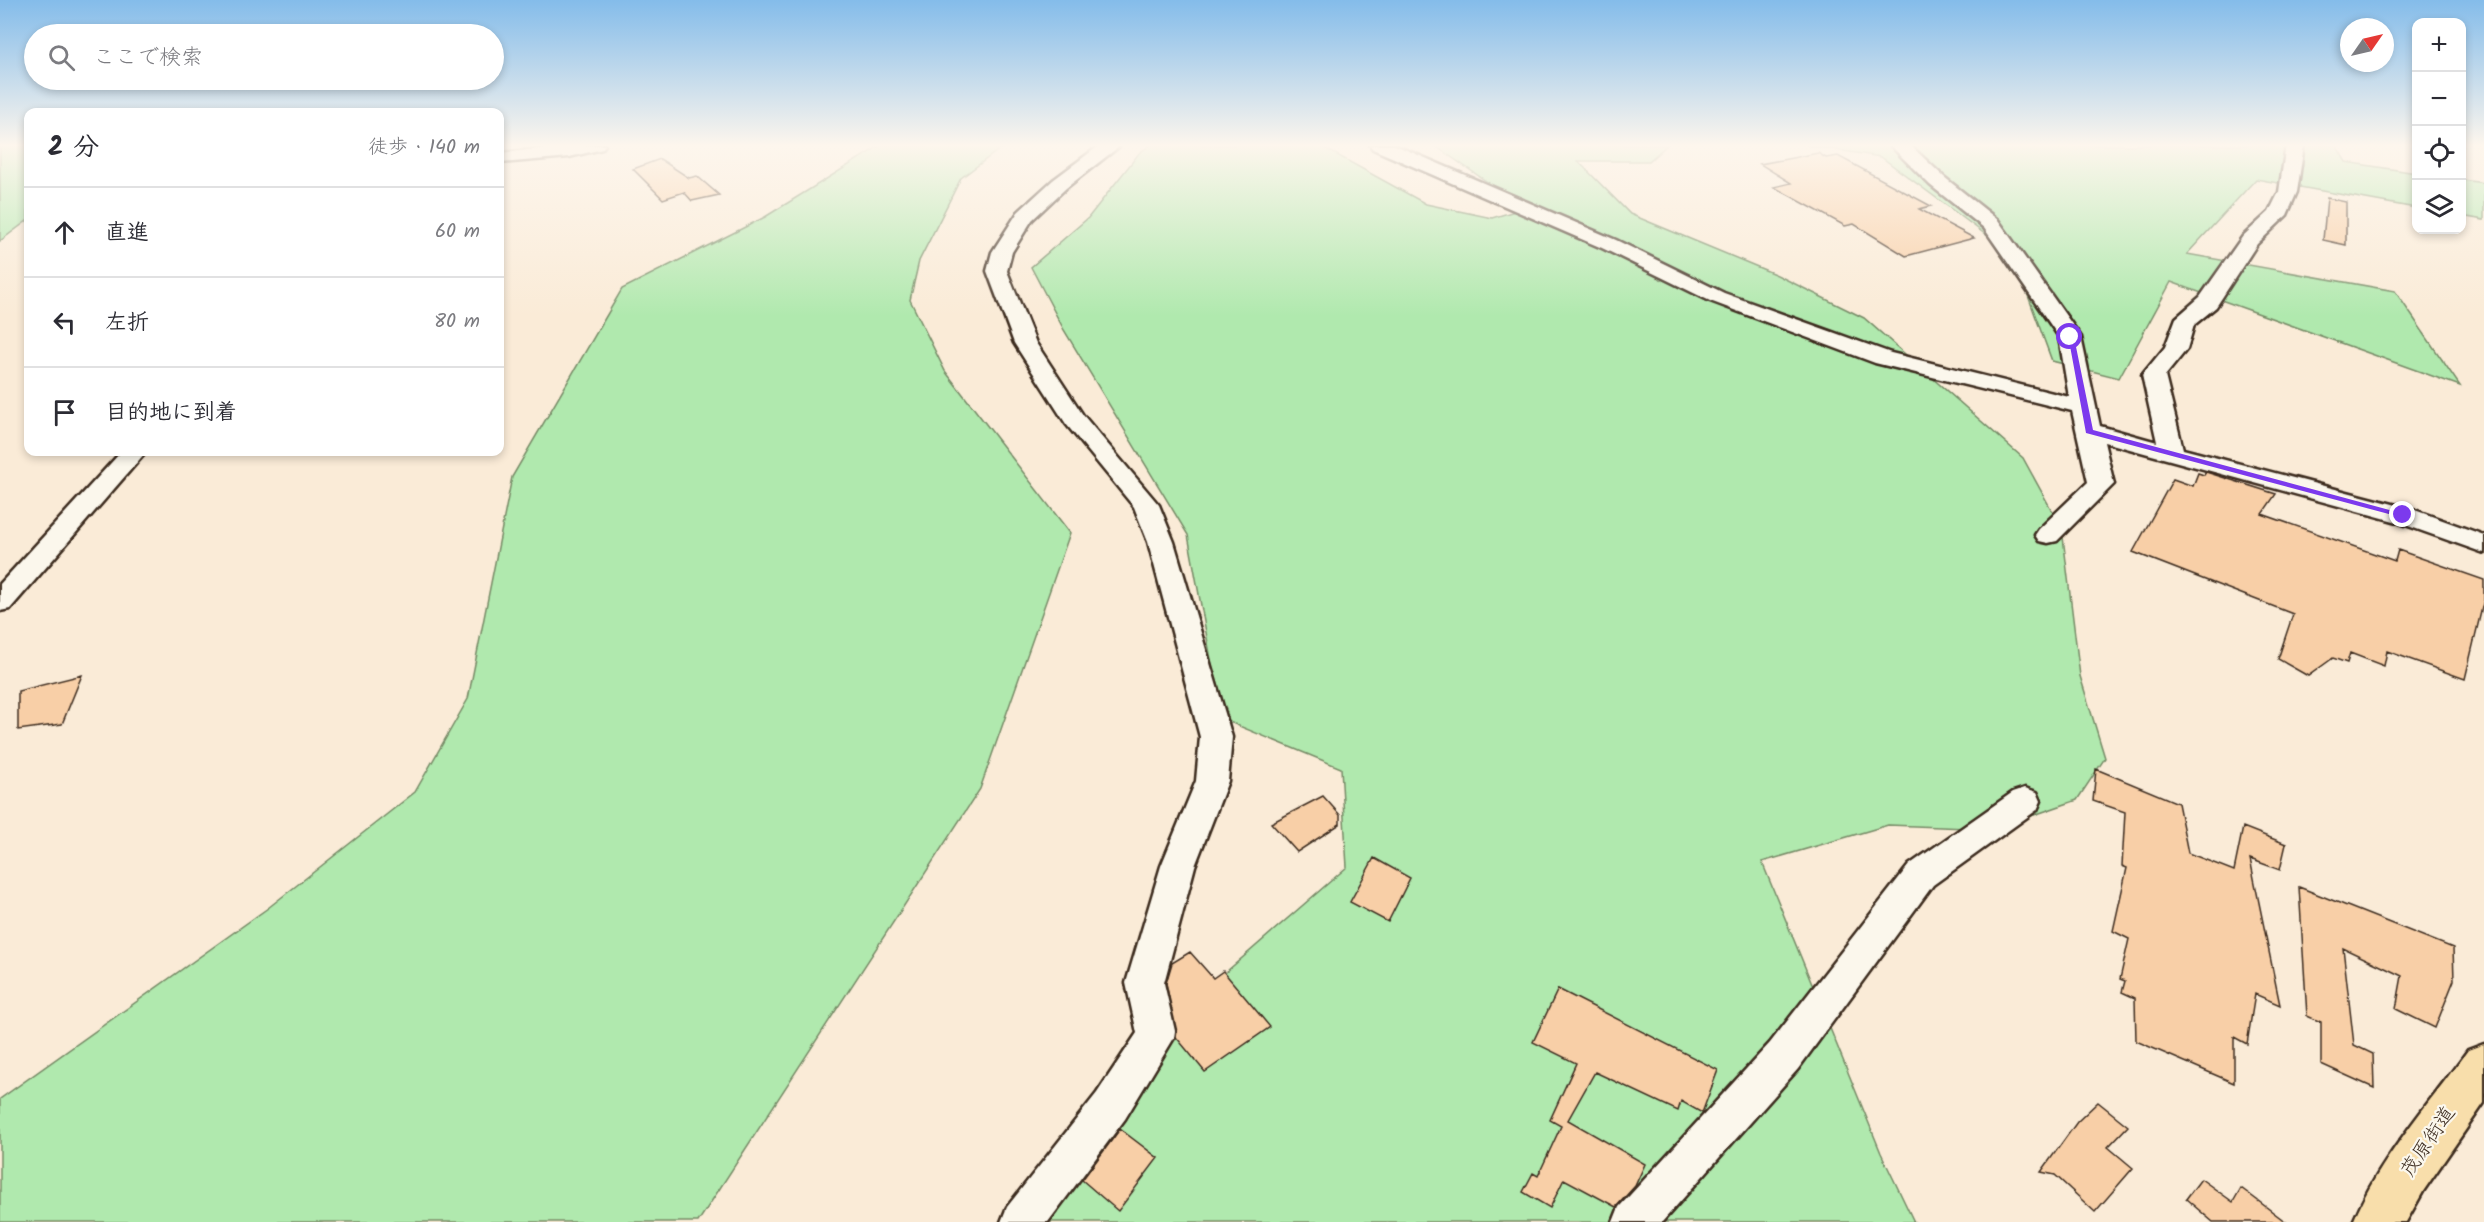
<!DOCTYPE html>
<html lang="ja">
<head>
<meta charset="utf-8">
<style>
  :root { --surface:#fff; --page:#f2f2f3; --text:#2b2b33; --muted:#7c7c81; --line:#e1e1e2 }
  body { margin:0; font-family:Kalam,"Klee One",sans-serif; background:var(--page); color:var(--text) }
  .controls { position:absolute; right:18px; top:18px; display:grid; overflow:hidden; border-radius:12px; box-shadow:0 3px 9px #0003 }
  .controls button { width:54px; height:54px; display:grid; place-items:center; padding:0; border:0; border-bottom:2px solid var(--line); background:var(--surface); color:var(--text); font:30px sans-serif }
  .compass { position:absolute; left:2340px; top:18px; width:54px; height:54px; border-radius:50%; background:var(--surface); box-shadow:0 3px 9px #0003; rotate:56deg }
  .stop { position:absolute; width:18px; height:18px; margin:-14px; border:4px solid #7c3aed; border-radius:50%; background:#fff }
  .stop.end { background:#7c3aed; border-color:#fff; box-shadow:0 2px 6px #0008 }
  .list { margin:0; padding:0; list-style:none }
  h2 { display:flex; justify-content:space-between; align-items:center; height:78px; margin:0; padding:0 24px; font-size:26px }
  h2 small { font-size:20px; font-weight:400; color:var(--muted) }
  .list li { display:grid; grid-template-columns:39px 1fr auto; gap:18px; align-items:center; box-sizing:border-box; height:90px; padding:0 24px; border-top:2px solid var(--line) }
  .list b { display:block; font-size:22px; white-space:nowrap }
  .list em { font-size:20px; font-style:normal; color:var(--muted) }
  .icon { flex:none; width:33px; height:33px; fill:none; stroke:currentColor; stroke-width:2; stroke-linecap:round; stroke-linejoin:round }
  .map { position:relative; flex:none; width:2484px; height:1222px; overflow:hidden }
  .search { position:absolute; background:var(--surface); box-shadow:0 3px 9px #0003; left:24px; top:24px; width:480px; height:66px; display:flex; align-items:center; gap:15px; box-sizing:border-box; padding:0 21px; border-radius:33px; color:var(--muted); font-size:22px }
  .panel { position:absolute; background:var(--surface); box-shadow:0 3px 9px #0003; left:24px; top:108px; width:480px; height:348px; border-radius:12px }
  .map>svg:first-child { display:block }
  .green { fill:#b0e9ae; stroke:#768a66; stroke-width:1.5 }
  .building { fill:#f8cfa7; stroke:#3b2a1e; stroke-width:1.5 }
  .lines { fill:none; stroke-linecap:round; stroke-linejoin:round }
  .street-casing { stroke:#3b2a1e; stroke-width:5 }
  .primary-casing { stroke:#3b2a1e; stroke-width:5 }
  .street { fill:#fbf7ec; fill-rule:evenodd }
  .primary { fill:#f8deab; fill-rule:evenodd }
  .route { fill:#7c3aed }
  .labels { text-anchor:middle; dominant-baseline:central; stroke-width:4.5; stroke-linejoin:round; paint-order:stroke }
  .near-street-label { font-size:20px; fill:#3b2a1e; stroke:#fbf7ec }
</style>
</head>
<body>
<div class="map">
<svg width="2484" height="1222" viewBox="0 0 2484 1222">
  <rect width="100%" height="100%" fill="#faebd7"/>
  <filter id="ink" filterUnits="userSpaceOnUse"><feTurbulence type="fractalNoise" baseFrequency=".0167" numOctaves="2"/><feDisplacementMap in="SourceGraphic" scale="12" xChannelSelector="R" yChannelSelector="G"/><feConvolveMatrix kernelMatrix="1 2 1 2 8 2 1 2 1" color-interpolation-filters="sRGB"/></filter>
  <g filter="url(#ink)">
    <!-- green -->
    <path class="green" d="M0 145H28V220L0 241Z
      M881 145H1005L961 178 919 261 910 300 945 371 1070 533 980 789 698 1222H0V1099L268 908 415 792 468 699 512 477 622 289 765 217Z
      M1151 145H1319L1426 204 1492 218 1525 208 1434 145H1667L1649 161H1578L1630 214 1777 275 1864 318 2023 458 2062 529 2080 676 2105 758 2077 800 1994 829 1888 825 1762 862 1881 1153 1914 1222H1041L1181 1011 1347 867 1341 768 1222 719 1188 535 1064 330 1031 267 1088 218 1140 152Z
      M1806 145H2336L2346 162 2416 173V208L2256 179 2187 254 2395 291 2460 386 2171 282 2119 378 2052 361 2013 255 1881 157Z
      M2462 180 2484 183V220L2462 216Z"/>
    <!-- building -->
    <path class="building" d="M1818 153 1826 158 1838 156 1931 206 1919 209 1974 238 1906 256 1854 224 1845 226 1774 187 1791 183 1760 164Z
      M660 159 689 178 697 176 719 195 692 201 684 192 663 199 633 169Z
      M2327 198 2346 202V245L2323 240Z
      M2206 472 2276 494 2262 514 2395 561 2398 550 2484 580V599L2465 679 2387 651 2384 666 2350 653 2347 663 2333 658 2308 676 2278 659 2293 614 2133 552 2173 479 2193 486 2198 473 2204 475Z
      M82 675 62 724 18 730V691Z
      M2096 769 2178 803 2188 853 2234 871 2243 827 2286 844 2280 870 2250 859 2280 1005 2255 994 2247 1044 2234 1037V1083L2136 1041 2135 998 2122 992 2125 981 2120 979 2129 939 2113 931 2127 868 2122 866 2125 812 2093 801Z
      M1323 796 1340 815V824L1297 852 1271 823Z
      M1374 858 1410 878 1388 922 1350 902Z
      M2299 887 2453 948 2454 980 2435 1028 2396 1009 2402 976 2343 948 2354 1045 2373 1054 2374 1088 2321 1064V1022L2307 1016Z
      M1190 952 1213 978 1223 971 1270 1027 1205 1072 1176 1037 1166 983 1172 963Z
      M1558 989 1718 1070 1702 1113 1681 1101 1678 1111 1595 1072 1568 1120 1645 1164 1635 1186 1616 1207 1564 1179 1550 1208 1523 1192 1533 1173 1538 1176 1561 1126 1550 1120 1576 1063 1533 1042Z
      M2098 1102 2128 1126 2108 1147 2133 1168 2095 1212 2055 1175 2041 1172 2077 1122Z
      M1120 1129 1158 1158 1118 1211 1082 1180Z
      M2201 1179 2233 1202 2241 1188 2286 1222H2213L2186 1199Z"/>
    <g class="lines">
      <!-- street casing -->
      <g class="street-casing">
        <path id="street" d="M574 145H605L602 149 569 157 500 163V153Z
          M1100 145H1121L1066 188 1032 220 1012 252 1007 271 1036 343 1083 415 1159 505 1174 542 1232 737 1228 781 1195 866 1164 983 1175 1031 1174 1038 1125 1119 1048 1222H1001L1007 1207 1097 1093 1137 1033 1126 983 1161 866 1196 781 1200 737 1148 542 1134 507 1066 424 1014 343 987 271 992 252 1018 212 1053 180Z
          M1370 145H1395L1616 240 1724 293 1891 353 2069 397 2059 337 1984 228 1930 185 1890 145H1910L1944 177 1998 220 2081 337 2100 426 2157 442 2142 375 2165 347 2176 318 2200 297 2243 236 2269 212 2279 192 2286 145H2304L2297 192 2287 215 2257 244 2216 307 2194 325 2187 349 2165 376 2183 449 2412 509 2484 535V553L2394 521 2104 442 2114 484 2057 541 2048 543 2039 541 2035 535 2039 529 2088 482 2072 411 1875 363 1710 301 1602 248 1373 149Z
          M121 452H146L10 609 0 611V584Z
          M2025 788 2037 792 2041 801 2037 810 1933 885 1798 1069 1662 1222H1613L1619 1207 1770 1043 1909 865 2013 792Z"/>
      </g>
      <!-- primary casing -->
      <g class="primary-casing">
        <path id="primary" d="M2484 1044V1103L2424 1190 2406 1222H2353C2379 1159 2428 1105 2468 1050Z"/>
      </g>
      <!-- street -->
      <use href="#street" class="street"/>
      <!-- primary -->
      <use href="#primary" class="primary"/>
    </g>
  </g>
  <!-- sky -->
  <linearGradient id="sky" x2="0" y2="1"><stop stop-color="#84bcea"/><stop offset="0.46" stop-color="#fdf6ed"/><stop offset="1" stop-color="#fdf6ed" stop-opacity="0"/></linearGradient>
  <rect width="2484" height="316" fill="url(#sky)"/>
  <!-- route -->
  <path class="route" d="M2068 335 2074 337 2093 430 2408 515 2400 517 2086 433Z"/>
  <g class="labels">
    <!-- near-street labels -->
    <g class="near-street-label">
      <text transform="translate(2429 1142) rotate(-56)">茂原街道</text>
    </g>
  </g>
</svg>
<div class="controls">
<button>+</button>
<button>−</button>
<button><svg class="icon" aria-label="locate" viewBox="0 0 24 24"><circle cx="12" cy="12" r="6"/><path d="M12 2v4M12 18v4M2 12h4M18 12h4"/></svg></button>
<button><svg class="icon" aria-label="layers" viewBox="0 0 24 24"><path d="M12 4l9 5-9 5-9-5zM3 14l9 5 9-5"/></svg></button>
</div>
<svg class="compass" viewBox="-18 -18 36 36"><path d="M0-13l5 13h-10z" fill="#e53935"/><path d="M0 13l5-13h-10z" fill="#7c7c81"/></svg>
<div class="stop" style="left:2070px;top:337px"></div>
<div class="stop end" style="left:2403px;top:515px"></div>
<div class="search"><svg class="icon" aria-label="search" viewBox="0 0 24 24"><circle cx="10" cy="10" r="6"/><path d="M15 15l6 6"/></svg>ここで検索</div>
<section class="panel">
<h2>2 分<small>徒歩 · 140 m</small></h2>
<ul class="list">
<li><svg class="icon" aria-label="ahead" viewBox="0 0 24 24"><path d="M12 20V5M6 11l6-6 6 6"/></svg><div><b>直進</b></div><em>60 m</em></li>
<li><svg class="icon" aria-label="left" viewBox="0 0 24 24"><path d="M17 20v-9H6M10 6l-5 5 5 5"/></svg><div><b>左折</b></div><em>80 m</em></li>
<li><svg class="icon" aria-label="arrive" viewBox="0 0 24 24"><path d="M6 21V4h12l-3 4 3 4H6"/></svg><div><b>目的地に到着</b></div></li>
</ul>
</section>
</div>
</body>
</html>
